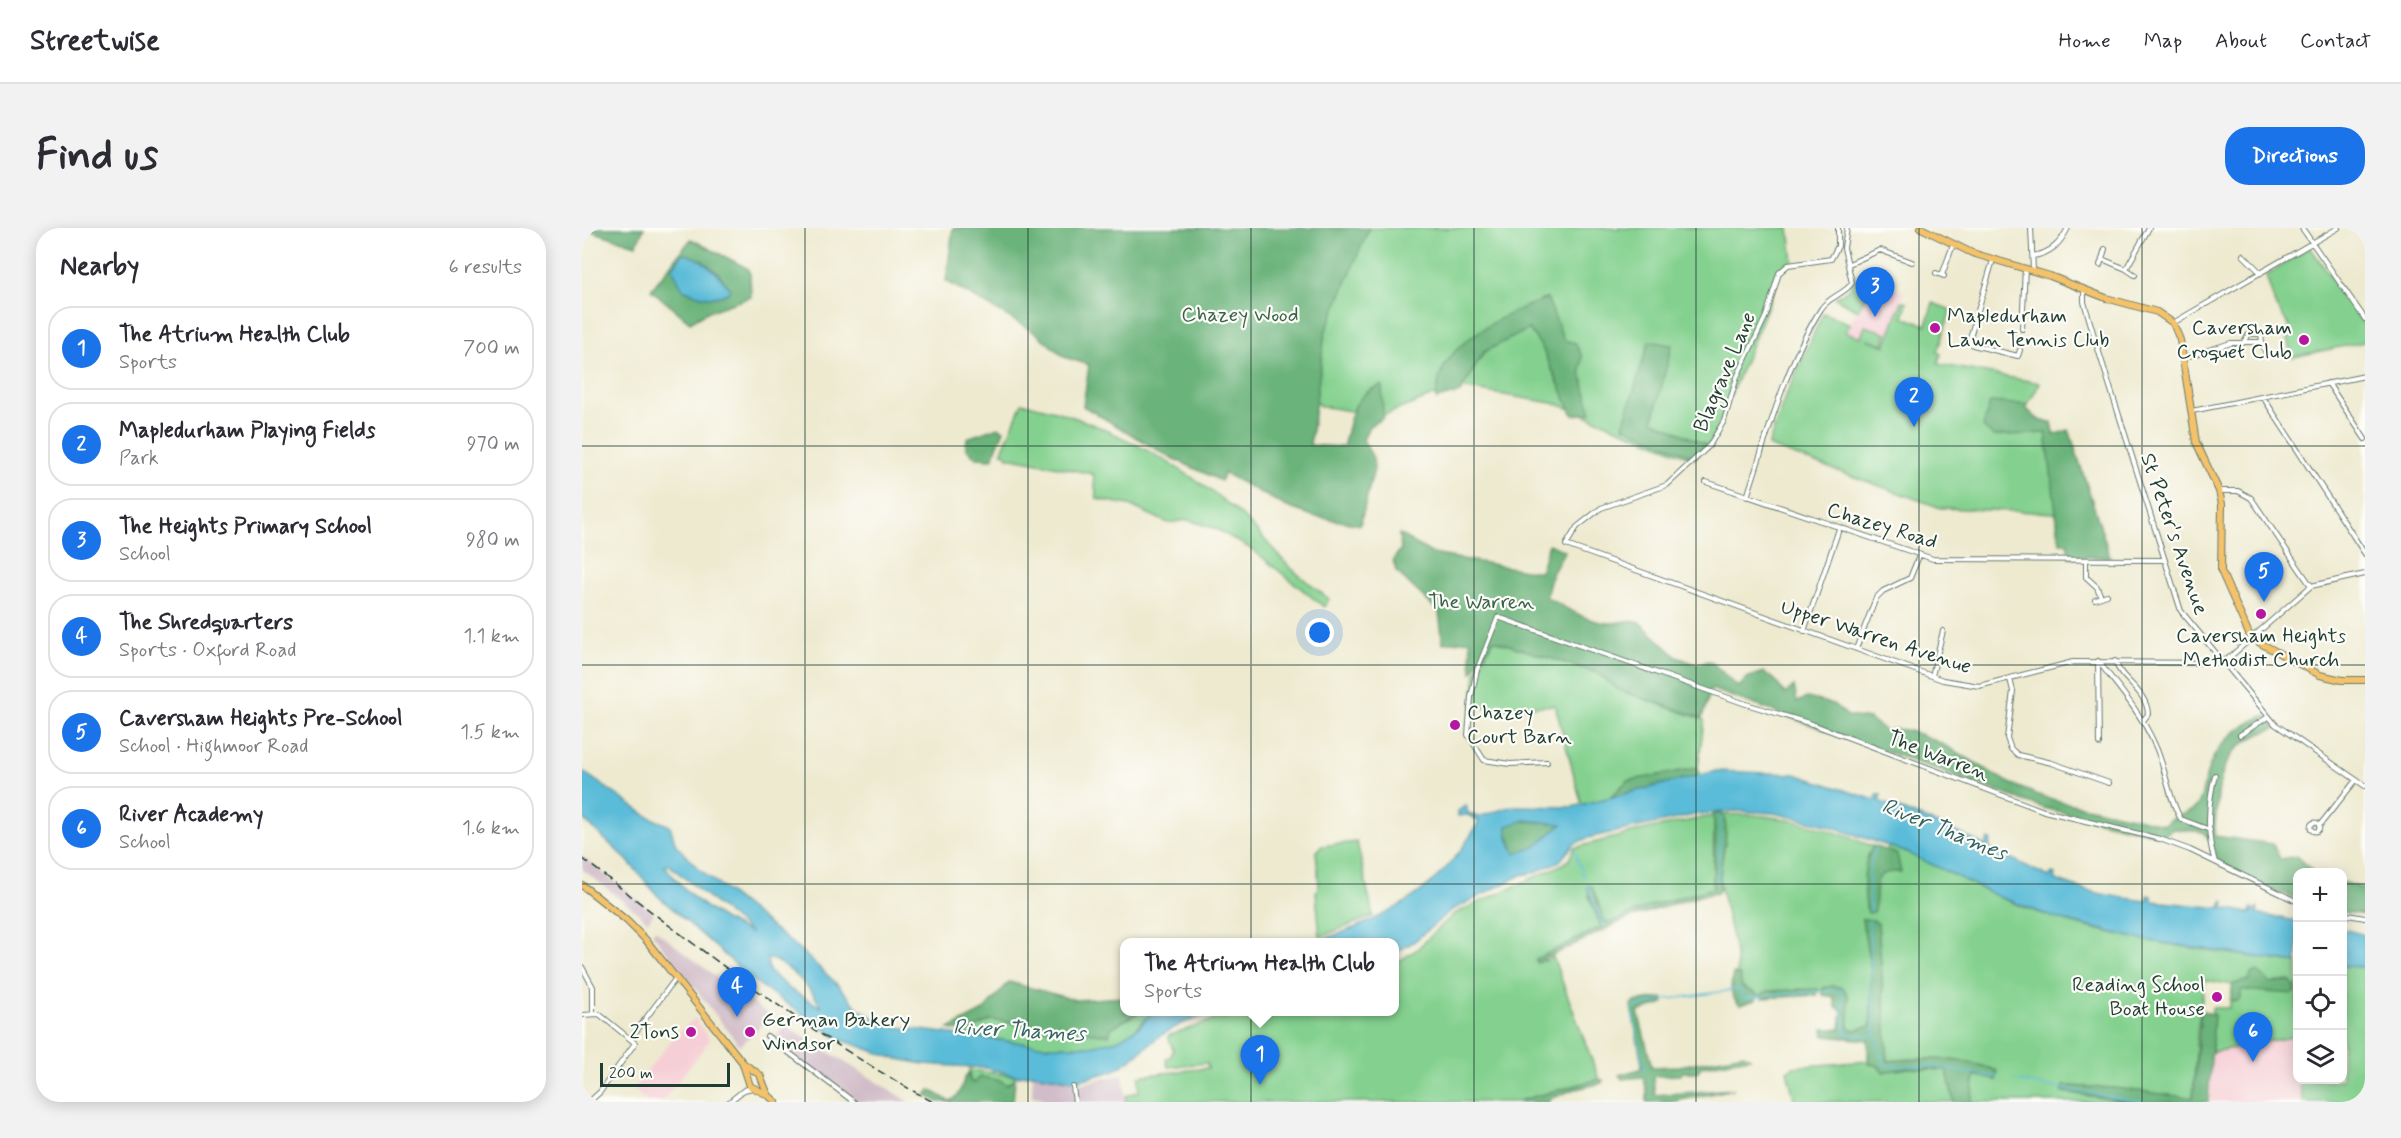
<!DOCTYPE html>
<html lang="en">
<head>
<meta charset="utf-8">
<style>
  :root { --surface:#fff; --page:#f2f2f3; --text:#2b2b33; --muted:#7c7c81; --line:#e1e1e2; --accent:#1a73e8 }
  body { margin:0; font-family:Mynerve,sans-serif; background:var(--page); color:var(--text) }
  .controls { position:absolute; right:18px; bottom:18px; display:grid; overflow:hidden; border-radius:12px; box-shadow:0 3px 15px #0003 }
  .controls button { width:54px; height:54px; display:grid; place-items:center; padding:0; border:0; border-bottom:2px solid var(--line); background:var(--surface); color:var(--text); font:30px sans-serif }
  .scale { position:absolute; left:18px; bottom:15px; width:130px; box-sizing:border-box; padding-left:6px; border:3px solid #1f3d34; border-top:0; font-size:16px; line-height:21px; white-space:nowrap; color:#1f3d34; -webkit-text-stroke:4px #fdfcf7; paint-order:stroke }
  .you { position:absolute; left:738px; top:405px; width:21px; height:21px; margin:-15px; border:4px solid #fff; border-radius:50%; background:#1a73e8; box-shadow:0 0 0 9px #1a73e833 }
  .badge { display:grid; place-items:center; width:39px; height:39px; border-radius:50%; background:var(--accent); color:#fff; font-size:20px; font-weight:700 }
  .pin { position:absolute; translate:-50% -50px; filter:drop-shadow(0 2px 3px #0008) }
  .pin::after { content:''; position:absolute; top:32px; width:21px; height:18px; background:inherit; clip-path:polygon(0 0,100% 0,50% 100%) }
  .popup { position:absolute; left:538px; top:710px; width:279px; height:78px; box-sizing:border-box; display:grid; place-content:center; border-radius:12px; background:var(--surface); filter:drop-shadow(0 2px 4px #0005); font-size:20px; white-space:nowrap; color:var(--muted) }
  .popup b { font-size:22px; color:var(--text) }
  .popup::after { content:''; position:absolute; left:50%; top:100%; margin-left:-12px; border:12px solid transparent; border-top-color:var(--surface) }
  .list { margin:0; padding:0; list-style:none }
  h2 { display:flex; justify-content:space-between; align-items:center; height:78px; margin:0; padding:0 24px; font-size:26px }
  h2 small { font-size:20px; font-weight:400; color:var(--muted) }
  .list li { display:grid; grid-template-columns:39px 1fr auto; gap:18px; align-items:center; box-sizing:border-box; height:84px; margin:0 12px 12px; padding:0 12px; border:2px solid var(--line); border-radius:24px }
  .list b { display:block; font-size:22px; white-space:nowrap }
  .list p { margin:0; font-size:20px; white-space:nowrap; color:var(--muted) }
  .list em { font-size:20px; font-style:normal; color:var(--muted) }
  .icon { flex:none; width:33px; height:33px; fill:none; stroke:currentColor; stroke-width:2; stroke-linecap:round; stroke-linejoin:round }
  .map { position:relative; flex:none; width:1783px; height:874px; overflow:hidden; border-radius:24px }
  header { display:flex; align-items:center; gap:36px; box-sizing:border-box; height:84px; padding:0 30px; background:var(--surface); border-bottom:2px solid var(--line) }
  header strong { font-size:28px }
  nav { display:flex; gap:33px; margin-inline-start:auto; font-size:21px }
  .intro { display:flex; align-items:center; justify-content:space-between; box-sizing:border-box; height:144px; padding:0 36px }
  h1 { margin:0; font-size:42px }
  .button { padding:15px 27px; border-radius:24px; background:var(--accent); color:#fff; font-size:21px; font-weight:700 }
  main { display:flex; gap:36px; padding:0 36px }
  aside { flex:1; background:var(--surface); border-radius:24px; box-shadow:0 3px 15px #0003 }
  .map>svg:first-child { display:block }
  .built { fill:#f6cfd6 }
  .industrial { fill:#d1bdc9 }
  .green { fill:#84d18f; stroke:#528762; stroke-width:1.5 }
  .forest { fill:#6bb37a; stroke:#457857; stroke-width:1.5; fill-rule:evenodd }
  .water { fill:#5abcd8; stroke:#3c7c86; stroke-width:1.5; fill-rule:evenodd }
  .lines { fill:none; stroke-linecap:round; stroke-linejoin:round }
  .stream { stroke:#5abcd8; stroke-width:1.5 }
  .street-casing { stroke:#677a6b; stroke-width:6 }
  .primary-casing { stroke:#677a6b; stroke-width:8 }
  .street { stroke:#fff; stroke-width:4 }
  .primary { stroke:#f3c26a; stroke-width:6 }
  .rail { stroke:#1f3d34; stroke-width:1.5; stroke-dasharray:9 4.5; stroke-linecap:butt }
  .grid { fill:none; stroke:#1f3d34; stroke-width:1.5; stroke-opacity:0.55 }
  .poi-dot { fill:#b5179e; stroke:#fdfcf7; stroke-width:2 }
  .labels { text-anchor:middle; dominant-baseline:central; stroke-width:4.5; stroke-linejoin:round; paint-order:stroke }
  .park-label { font-size:21px; fill:#38624b; stroke:#fdfcf7 }
  .poi-label { font-size:21px; fill:#1f3d34; stroke:#fdfcf7; text-anchor:start }
  .street-label { font-size:21px; fill:#1f3d34; stroke:#fdfcf7 }
  .water-label { font-size:22px; font-style:italic; fill:#316365; stroke:#fdfcf7 }
</style>
</head>
<body>
<header>
<strong>Streetwise</strong>
<nav><a>Home</a><a>Map</a><a>About</a><a>Contact</a></nav>
</header>
<div class="intro"><h1>Find us</h1><a class="button">Directions</a></div>
<main>
<aside>
<h2>Nearby<small>6 results</small></h2>
<ul class="list">
<li><span class="badge">1</span><div><b>The Atrium Health Club</b><p>Sports</p></div><em>700 m</em></li>
<li><span class="badge">2</span><div><b>Mapledurham Playing Fields</b><p>Park</p></div><em>970 m</em></li>
<li><span class="badge">3</span><div><b>The Heights Primary School</b><p>School</p></div><em>980 m</em></li>
<li><span class="badge">4</span><div><b>The Shredquarters</b><p>Sports · Oxford Road</p></div><em>1.1 km</em></li>
<li><span class="badge">5</span><div><b>Caversham Heights Pre-School</b><p>School · Highmoor Road</p></div><em>1.5 km</em></li>
<li><span class="badge">6</span><div><b>River Academy</b><p>School</p></div><em>1.6 km</em></li>
</ul>
</aside>
<div class="map">
<svg width="1783" height="874" viewBox="0 0 1783 874">
  <rect width="100%" height="100%" fill="#fdfcf7"/>
  <filter id="ink" filterUnits="userSpaceOnUse"><feTurbulence type="fractalNoise" baseFrequency=".0167" numOctaves="2"/><feDisplacementMap in="SourceGraphic" scale="12" xChannelSelector="R" yChannelSelector="G"/><feConvolveMatrix kernelMatrix="1 2 1 2 8 2 1 2 1" color-interpolation-filters="sRGB"/></filter>
  <filter id="wash" filterUnits="userSpaceOnUse"><feTurbulence type="fractalNoise" baseFrequency=".008" numOctaves="4" result="noise"/><feDisplacementMap in="SourceGraphic" scale="24" xChannelSelector="R" yChannelSelector="G"/><feGaussianBlur stdDeviation="1.35" result="paint"/><feColorMatrix in="noise" values="0 0 0 0 0 0 0 0 0 0 0 0 0 0 0 0 0 1.4 0 .05"/><feComposite in="paint" operator="in"/></filter>
  <g filter="url(#wash)">
    <rect width="100%" height="100%" fill="#eeead0"/>
    <!-- built -->
    <path class="built" d="M1293 53 1322 64 1303 118 1263 104Z
      M113 790 128 812 80 874H66L51 861 91 810Z
      M1709 806 1720 874H1628L1629 820Z"/>
    <!-- industrial -->
    <path class="industrial" d="M0 628 72 685 66 693 0 641Z
      M73 702 142 755 189 788 158 818 70 705Z
      M202 797 328 874H277L192 813Z
      M451 846 489 852 494 857 541 846 544 874H461L460 870 450 868Z"/>
    <!-- green -->
    <path class="green" d="M787 0H1207L1211 34 1199 39 1195 45 1188 73 1129 214 1112 231 976 176 874 159 800 188 738 178 717 159Z
      M1728 19 1783 98V114L1710 129 1704 107 1708 98 1694 79 1684 48Z
      M1273 47 1284 68 1276 82 1253 70 1268 60Z
      M1320 73 1325 74 1321 89 1344 97 1351 75 1369 82 1355 124 1359 126 1356 136 1458 155 1444 180C1452 189 1458 195 1470 194L1472 207 1487 202 1528 329H1488L1485 315H1478L1474 285 1359 280 1186 218 1202 172 1241 85 1268 96 1264 104 1279 109 1283 98 1305 105 1302 116 1285 111 1303 118Z
      M440 175C515 189 601 237 658 286 676 302 691 323 708 339 721 351 734 361 747 371L742 379 671 322 634 301 606 292 586 295 547 277 515 271 511 246 426 229 420 223Z
      M911 412 1015 445 1037 462 1122 492 1116 540 1046 553 1029 569 1000 577 973 477 921 481 890 478 894 445Z
      M1141 587C1191 584 1246 599 1292 619 1278 634 1284 662 1284 681L1307 618C1355 635 1397 663 1444 680 1531 712 1624 722 1715 735V843L1710 809 1630 824V780H1647L1651 757 1623 752 1615 803 1611 871 1532 860 1482 858 1481 864 1548 874H1389L1393 847 1414 852 1415 843C1382 829 1341 829 1306 833L1296 696 1291 692 1280 691 1289 742V798L1273 802 1267 800 1266 767 1241 760V763L1217 761 1174 768V766L1160 759 1155 747 1154 728 1138 655Z
      M1132 588 1131 663 1023 698 1006 666 1019 699 954 732 965 733 971 729 1017 851 933 874H544V868L557 863V848L626 840 625 835 586 839 584 831 589 828 591 822 586 808 631 792 673 784H813V736L835 721 872 686 979 637 987 632 992 620 1069 600Z
      M775 614 791 688 738 709 734 664 737 657 734 624 740 618Z
      M1761 738 1783 739V874H1721L1717 852H1760Z
      M557 784H570C560 795 549 807 535 812 489 829 431 812 384 807V804L409 792 465 801 529 800Z
      M1286 833V836L1295 837 1301 844 1326 840 1365 842 1372 874H1213L1205 843 1211 839Z
      M387 842 433 848V851L425 857 419 853 399 849 392 855 388 853Z"/>
    <!-- forest -->
    <path class="forest" d="M0 0H62L54 17Z
      M371 0H787L743 105 728 217 761 219C769 190 768 168 800 157L801 190 787 198 781 212 791 230 792 241 778 297 731 288 705 279 642 245 639 253 586 228 501 178 507 137 482 129 454 105 364 53Z
      M109 11 165 40 168 46 169 69 125 84 108 94 69 62ZM118 31 136 45 148 61 147 64C133 73 115 68 101 61Z
      M965 70 982 112 993 115 1000 128 999 145 1009 185 991 187 959 118 947 101 902 124 878 165 854 171C855 164 856 155 858 148 870 110 931 83 965 70Z
      M1067 113 1090 117 1071 192 1124 217 1110 228 1041 198Z
      M1408 174 1446 177 1444 180C1452 189 1458 195 1470 194L1472 207 1487 202 1528 329H1488L1485 315H1478L1464 205 1411 208 1401 199Z
      M416 199 422 202 410 231 394 230 384 220 385 210Z
      M817 306 851 326 949 343H958L967 316 983 323 970 346 964 369C982 379 1006 394 1027 395 1037 396 1045 391 1056 393L1095 429 1113 436 1127 433C1139 440 1144 451 1157 459L1165 450 1182 444 1192 451 1203 466 1212 458 1215 474 1225 470 1251 476 1266 488 1287 491 1304 503C1335 491 1403 544 1432 557 1479 579 1533 582 1582 597 1592 586 1607 587 1614 579 1622 568 1620 561 1624 549 1632 516 1654 500 1683 487L1694 500C1633 519 1638 552 1632 608L1691 616 1698 631 1715 628 1732 644H1716L1715 671 1666 651 1635 633 1631 617 1621 604 1592 601 1580 608 1462 580 1129 461 1120 490 1037 462 1015 445 911 412 890 444 888 412 861 415 857 384 814 343 811 332 819 321Z
      M1116 540 1117 547 1029 569 1045 553Z
      M1131 586H1141C1150 610 1135 636 1138 661L1135 665 1118 668 1048 689 955 735 954 731 1019 699 1005 659 1010 658 1022 692 1026 695 1068 678 1131 660 1133 607Z
      M936 593 980 595V596L953 619 933 626 924 601 925 598Z
      M1292 618 1315 626 1319 644C1283 642 1300 662 1291 684L1286 685C1281 667 1279 632 1292 618Z
      M1760 654 1783 661V687L1761 684Z
      M1280 691 1291 692 1296 696 1306 833C1342 830 1381 829 1415 843L1414 852 1393 847 1389 874H1372L1365 842 1326 840 1301 844 1295 837 1286 836V812L1242 808 1241 801H1258L1260 782 1254 779 1252 769 1241 767V760L1250 758 1261 760 1266 767 1267 800 1273 802 1289 798V742Z
      M1675 743 1688 755 1708 753 1714 760 1711 766 1659 762V770L1656 773H1648L1651 756 1667 752 1669 746Z
      M1151 746 1158 747 1160 759 1175 766 1174 772 1158 777C1148 769 1148 759 1151 746Z
      M427 754 494 772 543 769V784H557L529 800 527 807 409 792 384 804 367 801 401 783Z
      M1236 761 1235 767 1180 770V766L1186 763Z
      M1081 770 1082 775 1056 784 1070 839 1097 838 1162 826 1168 830 1120 838 1115 844H1101L1098 847 1073 848 1071 850 1073 867 1152 861 1089 874H1065V863L1061 849 1040 851 1037 847 1059 841 1060 836 1049 777 1051 774Z
      M1619 782 1632 787 1626 874H1548L1480 863 1482 858 1532 860 1611 870Z
      M386 845 388 853 392 855 398 849 419 853 425 857 433 851 431 874H356L344 867 348 862 367 873C381 869 378 854 386 845Z
      M1017 851 1021 852 1020 855 990 862 968 871V874H933Z"/>
    <!-- water -->
    <path class="water" d="M101 26C122 29 135 45 148 61L147 64C133 73 115 68 101 61L90 40Z
      M0 543 67 589 88 598 94 617 116 640 217 721 254 755 277 781 307 798 465 818H508L536 812 557 799 570 784H631L599 796 576 809 550 831 531 843 493 853 451 846 435 848 404 840 341 836 311 830 257 811 173 754 76 668 45 632 0 590ZM87 637 169 705C136 691 105 668 83 638ZM185 730C204 734 231 761 239 779L209 762 187 743Z
      M1134 543 1213 546 1293 572 1296 566 1299 567 1297 573 1365 600 1404 618 1406 611 1409 612 1407 620 1467 649 1470 645 1473 646 1472 651C1502 664 1533 669 1565 673L1566 667 1570 668V673L1639 680 1641 673 1643 674 1642 680 1667 685 1671 679 1670 685 1676 680 1675 686 1715 693V735L1561 712 1473 690 1415 668 1326 625 1245 597 1191 585 1154 583 1117 586 1005 610 992 616 978 633 951 645 939 647 868 683 833 713 813 725V714H734C806 689 859 664 897 593L886 587 876 588V583L884 577 886 585 896 589 931 578 990 579ZM943 592 980 596 953 619 933 626 925 607V598Z
      M1761 701 1783 707V739L1761 738Z"/>
    <g class="lines">
      <!-- stream -->
      <path class="stream" d="M992 622 1002 649
        M1136 652 1139 587
        M1005 655 1021 699
        M1288 683 1287 644 1293 620
        M1287 692C1290 729 1287 807 1303 838H1347L1415 849
        M1188 767 1259 762 1264 807H1293
        M1063 843 1049 780 1082 772 1158 761 1160 770 1183 768
        M1433 853 1563 874"/>
    </g>
  </g>
  <g filter="url(#ink)">
    <g class="lines">
      <!-- street casing -->
      <g class="street-casing">
        <path id="street" d="M1256 0V18L1249 31 1206 37 1197 45 1184 88 1155 149 1142 193 1127 218 1085 257 1019 280 995 299 984 317 1361 452 1397 458 1491 434 1641 435 1729 358 1783 346
          M1449 0 1451 42
          M1720 0 1783 91
          M1661 27 1679 45
          M1451 28C1469 25 1478 16 1486 0
          M1520 31 1544 41
          M1411 32 1387 113 1391 117 1436 128 1438 122
          M1267 36 1298 22 1330 34
          M1518 37 1523 21
          M1354 45 1362 48
          M1360 47 1371 17
          M1553 47 1544 41 1567 0
          M1502 63V74L1516 121 1599 383 1693 496 1783 558
          M1591 95 1756 0
          M1440 101 1443 40
          M1680 114 1683 123
          M1601 130 1649 115H1661L1667 106H1679L1680 114H1664
          M1746 155 1783 211
          M1681 169 1783 326
          M1610 183 1783 148
          M1124 254 1351 331 1583 332
          M1637 263H1656L1669 270 1729 358
          M1165 269C1185 208 1204 135 1239 81 1246 69 1263 66 1270 55L1262 20 1265 0
          M1504 332V349L1515 359 1519 369
          M1513 371 1525 367
          M1222 403 1257 301
          M1274 421 1294 370 1301 363 1328 350 1337 328
          M1516 433C1537 460 1559 485 1573 517 1584 540 1586 570 1599 591L1628 602
          M1516 433 1517 516
          M1533 433C1538 452 1565 462 1566 486L1561 493
          M1350 448 1361 403
          M1428 451 1431 463 1425 510 1429 521 1436 527 1470 535 1527 555
          M1658 507 1686 489
          M965 534 928 536 902 532 886 507 889 469 895 442 916 389 1164 476 1230 496 1462 583 1578 611 1608 622 1716 674
          M1728.5 599a4.5 4.5 0 1 1 9 0a4.5 4.5 0 1 1-9 0Z
          M1737 598 1774 552
          M1633 634C1624 607 1626 574 1633 547
          M1760 686 1783 690
          M0 739 11 759V785
          M0 787 17 786 53 815 18 864 7 874
          M185 808 272 874
          M49 810 94 750
          M491 859 493 874
          M147 874 162 862 170 860"/>
      </g>
      <!-- primary casing -->
      <g class="primary-casing">
        <path id="primary" d="M1339 0 1390 25 1468 48 1524 70 1575 84 1591 95 1598 112 1614 214 1637 263 1640 276 1639 343 1667 406 1678 415 1738 447 1760 452H1783
          M0 657 44 692 64 712 161 835 178 847 186 867 194 874
          M161 836 168 858 186 867"/>
      </g>
      <!-- street -->
      <use href="#street" class="street"/>
      <!-- primary -->
      <use href="#primary" class="primary"/>
      <!-- rail -->
      <path class="rail" d="M0 630C113 718 225 805 351 874"/>
    </g>
  </g>
  <!-- grid -->
  <path class="grid" d="M223 0V874M446 0V874M669 0V874M892 0V874M1114 0V874M1337 0V874M1560 0V874M0 218H1783M0 437H1783M0 656H1716M1760 656H1783"/>
  <!-- markers -->
  <g class="poi-dot">
    <circle cx="1353" cy="100" r="6"/>
    <circle cx="1722" cy="112" r="6"/>
    <circle cx="1679" cy="386" r="6"/>
    <circle cx="873" cy="497" r="6"/>
    <circle cx="1635" cy="769" r="6"/>
    <circle cx="109" cy="804" r="6"/>
    <circle cx="168" cy="804" r="6"/>
  </g>
  <g class="labels">
    <!-- park labels -->
    <g class="park-label">
      <text x="658" y="87">Chazey Wood</text>
      <text x="899" y="374">The Warren</text>
    </g>
    <!-- poi labels -->
    <g class="poi-label">
      <text x="1365" y="88">Mapledurham<tspan x="1365" dy="24">Lawn Tennis Club</tspan></text>
      <text x="1710" y="100" text-anchor="end">Caversham<tspan x="1710" dy="24">Croquet Club</tspan></text>
      <text x="1679" y="408" text-anchor="middle">Caversham Heights<tspan x="1679" dy="24">Methodist Church</tspan></text>
      <text x="885" y="485">Chazey<tspan x="885" dy="24">Court Barn</tspan></text>
      <text x="1623" y="757" text-anchor="end">Reading School<tspan x="1623" dy="24">Boat House</tspan></text>
      <text x="180" y="792">German Bakery<tspan x="180" dy="24">Windsor</tspan></text>
      <text x="97" y="804" text-anchor="end">2Tons</text>
    </g>
    <!-- street labels -->
    <g class="street-label">
      <text transform="translate(1143 144) rotate(-67)">Blagrave Lane</text>
      <text transform="translate(1300 298) rotate(17)">Chazey Road</text>
      <text transform="translate(1592 306) rotate(71)">St Peter's Avenue</text>
      <text transform="translate(1294 409) rotate(18)">Upper Warren Avenue</text>
      <text transform="translate(1356 528) rotate(21)">The Warren</text>
    </g>
    <!-- water labels -->
    <g class="water-label">
      <text transform="translate(1362 602) rotate(22)">River Thames</text>
      <text transform="translate(437 803) rotate(3)">River Thames</text>
    </g>
  </g>
</svg>
<div class="controls">
<button>+</button>
<button>−</button>
<button><svg class="icon" aria-label="locate" viewBox="0 0 24 24"><circle cx="12" cy="12" r="6"/><path d="M12 2v4M12 18v4M2 12h4M18 12h4"/></svg></button>
<button><svg class="icon" aria-label="layers" viewBox="0 0 24 24"><path d="M12 4l9 5-9 5-9-5zM3 14l9 5 9-5"/></svg></button>
</div>
<div class="scale">200 m</div>
<div class="you"></div>
<div class="pin badge" style="left:678px;top:857px">1</div>
<div class="popup"><b>The Atrium Health Club</b>Sports</div>
<div class="pin badge" style="left:1332px;top:199px">2</div>
<div class="pin badge" style="left:1293px;top:89px">3</div>
<div class="pin badge" style="left:155px;top:789px">4</div>
<div class="pin badge" style="left:1682px;top:374px">5</div>
<div class="pin badge" style="left:1671px;top:834px">6</div>
</div>
</main>
</body>
</html>
